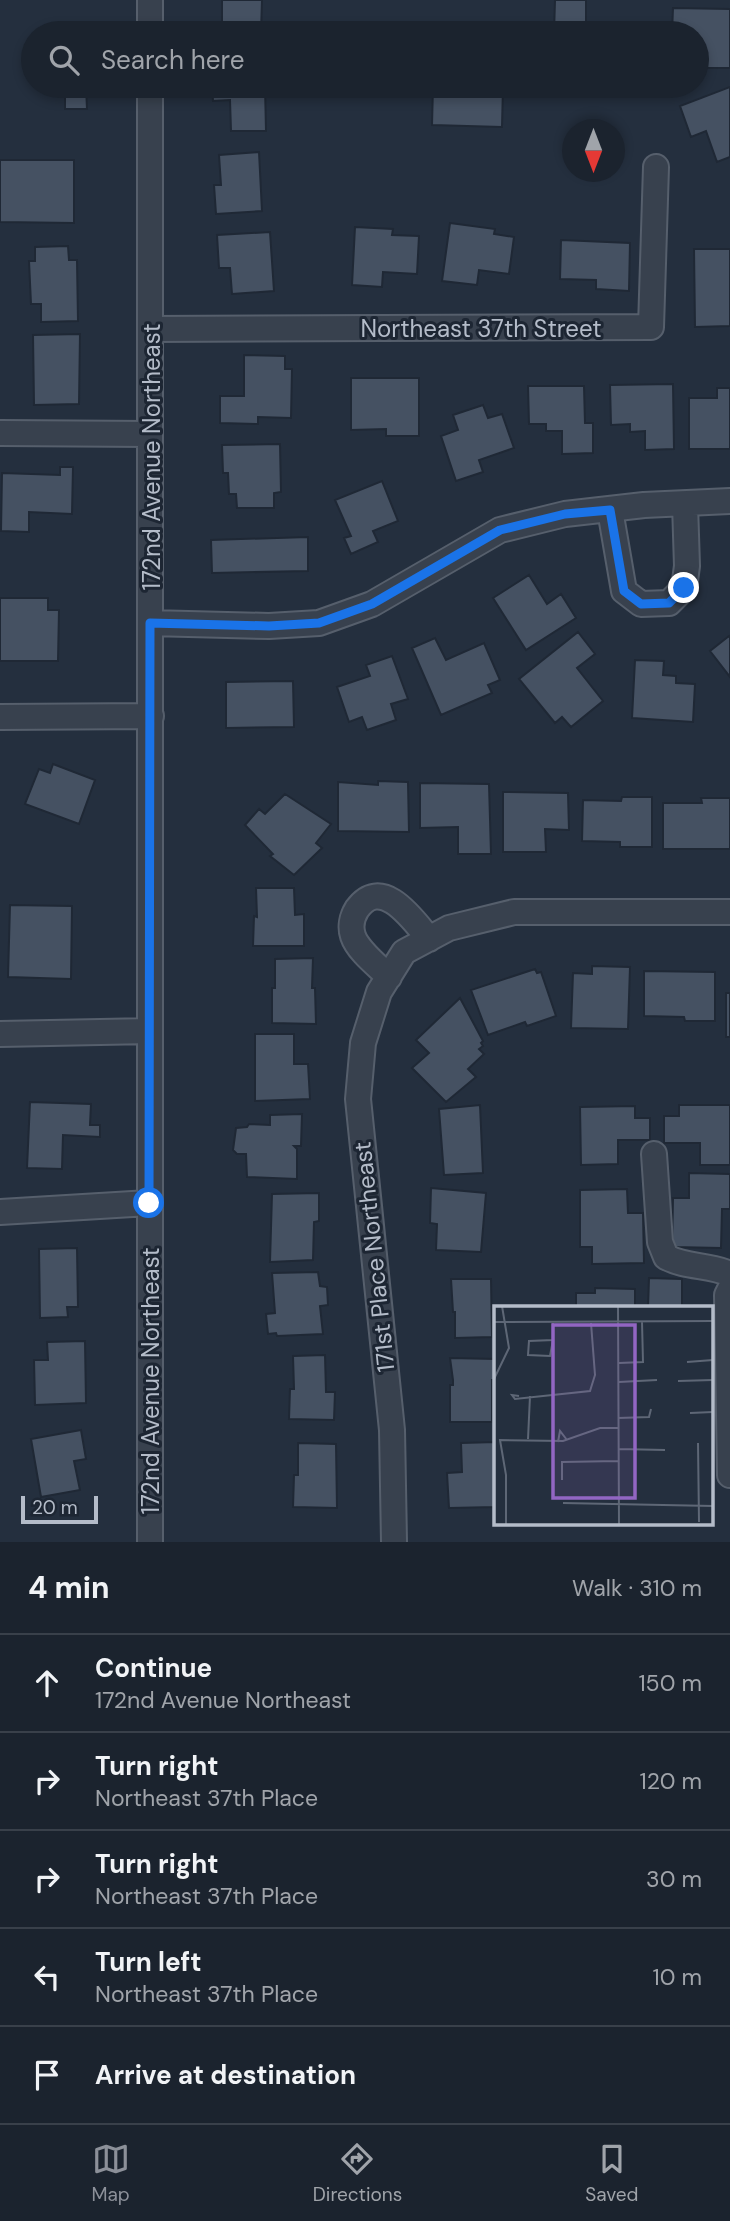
<!DOCTYPE html>
<html lang="en">
<head>
<meta charset="utf-8">
<style>
  :root { --surface:#1b232e; --page:#242b36; --text:#f1f3f6; --muted:#a0a4aa; --line:#39404a; --accent:#8c9099 }
  body { margin:0; font-family:"DM Sans",sans-serif; background:var(--page); color:var(--text) }
  .compass { position:absolute; left:562px; top:119px; width:63px; height:63px; border-radius:50%; background:var(--surface); box-shadow:0 4px 10px #0003; rotate:180deg }
  .scale { position:absolute; left:21px; bottom:18px; width:77px; box-sizing:border-box; padding-left:7px; border:4px solid #b4bcc9; border-top:0; font-size:19px; line-height:24px; white-space:nowrap; color:#b4bcc9; -webkit-text-stroke:5px #1d2633; paint-order:stroke }
  .stop { position:absolute; width:21px; height:21px; margin:-16px; border:5px solid #1a73e8; border-radius:50%; background:#fff }
  .stop.end { background:#1a73e8; border-color:#fff; box-shadow:0 2px 7px #0008 }
  .list { margin:0; padding:0; list-style:none }
  h2 { display:flex; justify-content:space-between; align-items:center; height:91px; margin:0; padding:0 28px; font-size:30px }
  h2 small { font-size:23px; font-weight:400; color:var(--muted) }
  .list li { display:grid; grid-template-columns:46px 1fr auto; gap:21px; align-items:center; box-sizing:border-box; height:98px; padding:0 28px; border-top:2px solid var(--line) }
  .list b { display:block; font-size:26px; white-space:nowrap }
  .list p { margin:0; font-size:23px; white-space:nowrap; color:var(--muted) }
  .list em { font-size:23px; font-style:normal; color:var(--muted) }
  .icon { flex:none; width:38px; height:38px; fill:none; stroke:currentColor; stroke-width:2; stroke-linecap:round; stroke-linejoin:round }
  .map { position:relative; flex:none; width:730px; height:1542px; overflow:hidden }
  .search { position:absolute; background:var(--surface); box-shadow:0 4px 10px #0003; left:21px; right:21px; top:21px; height:77px; display:flex; align-items:center; gap:18px; box-sizing:border-box; padding:0 24px; border-radius:38px; color:var(--muted); font-size:26px }
  .sheet { height:581px; background:var(--surface) }
  nav { display:flex; justify-content:space-around; align-items:center; box-sizing:border-box; height:98px; border-top:2px solid var(--line); background:var(--surface); font-size:19px; color:var(--muted) }
  nav a { display:grid; justify-items:center; gap:4px }
  nav .on { color:var(--accent) }
  .map>svg:first-child { display:block }
  .building { fill:#455162; stroke:#1f2835; stroke-width:2 }
  .lines { fill:none; stroke-linecap:round; stroke-linejoin:round }
  .minor-casing { stroke:#565f6c; stroke-width:28 }
  .minor { stroke:#38414e; stroke-width:24 }
  .route { stroke:#1a73e8; stroke-width:9 }
  .labels { text-anchor:middle; dominant-baseline:central; stroke-width:6; stroke-linejoin:round; paint-order:stroke }
  .street-label { font-size:24px; fill:#b4bcc9; stroke:#1d2633 }
  .inset-road { fill:none; stroke:#5e6776; stroke-width:2 }
  .view { fill:#9266c3; fill-opacity:0.15; stroke:#9266c3; stroke-width:3.5 }
  .inset-edge { fill:none; stroke:#b4bcc9; stroke-width:3.5 }
</style>
</head>
<body>
<div class="map">
<svg width="730" height="1542" viewBox="0 0 730 1542">
  <rect width="100%" height="100%" fill="#242f3e"/>
  <!-- building -->
  <path class="building" d="M222 0H262L261 33H213V23H222Z
    M555 0H586V33H554Z
    M673 8 730 9V68H697V33H672Z
    M99 22V33H60L59 23Z
    M455 25H477V33H454Z
    M56 86H86L87 109H65V87L56 88Z
    M212 86H265L266 131H231L230 100 213 101Z
    M433 86H503L502 127 432 125Z
    M730 87V157L717 162 706 131 691 137 680 106Z
    M259 152 262 211 216 214 214 185H221L219 155Z
    M0 160H74V223L0 222Z
    M450 223 495 229 494 234 514 237 509 274 479 270 477 285 442 281Z
    M355 227 393 229 392 235 419 236 417 274 383 272 382 287 352 285Z
    M270 232 274 291 232 294 230 268H219L217 235Z
    M561 240 630 243 629 291 596 289V280L560 279Z
    M68 246 69 260H77L78 321 41 322V304H31L29 261H35V247Z
    M694 249H730V326L695 327Z
    M80 334 79 404 34 405 33 335Z
    M244 355 285 356V369H292L291 418 258 417V424L220 423V396H244Z
    M351 378H419V436H386V429L351 430Z
    M673 384 674 449 645 450V431L630 432V424L611 425 610 385Z
    M528 386H584L585 423H593V453L562 454V431H546V424H529Z
    M717 388H730V449H689V398H717Z
    M483 405 488 418 502 414 514 448 479 460 483 472 456 481 441 436 458 430 453 415Z
    M280 444 281 492 274 493V508H237L236 494H229L228 473H223L222 445Z
    M60 467H73L72 514 29 512V532L1 531 2 473 60 475Z
    M382 481 398 521 373 531 378 542 351 554 344 538 351 536 335 500Z
    M308 537V571L212 573 211 540Z
    M529 575 547 604 561 594 576 618 526 650 493 598Z
    M0 598H48V610H59L58 661H0Z
    M578 632 595 654 577 668 603 701 571 727 562 717 555 723 519 679Z
    M729 636 730 638V677L710 651Z
    M435 638 446 660 484 643 500 680 488 685 492 693 441 715 412 648Z
    M392 656 408 699 391 704 396 720 367 730 362 717 349 722 337 687 370 676 366 665Z
    M635 660 664 661 663 675 676 676V683L695 684 693 722 632 718Z
    M293 681 294 727 226 728V682Z
    M53 764 95 780 79 824 25 804 39 769 50 773Z
    M378 781 408 782 409 832 338 831V782L378 785Z
    M420 783 489 784 491 854H458V827L420 828Z
    M503 792 568 793 569 830 545 829 546 852H503Z
    M285 794 331 824 316 843 322 848 294 875 270 856 273 854 245 825 259 809 265 814Z
    M622 797H652V847H620V842L582 841 583 800 621 801Z
    M701 798H730V849H663V803H702Z
    M256 888H294L295 915 304 914V946H253L254 916 257 917Z
    M10 905 72 906 71 979 8 977Z
    M313 958 312 988H315L316 1024 272 1023V988H275V959Z
    M592 966 630 967 628 1029 571 1028 573 973 592 974Z
    M535 969 537 973 541 972 556 1016 527 1026 525 1022 488 1035 471 990Z
    M644 971 715 972V1021H685L684 1017 644 1016Z
    M726 993H730V1037H726Z
    M460 998 483 1041 481 1043 483 1046 479 1049 484 1054 468 1069 476 1077 446 1102 412 1068 429 1053 416 1040Z
    M255 1034H294V1064H308L310 1099 255 1101Z
    M30 1102 91 1104 90 1125H100V1137L63 1135 62 1169 27 1168Z
    M480 1105 483 1173 444 1175 439 1109Z
    M679 1105H730V1165H700V1143H664V1116H679Z
    M635 1106V1118H650V1140H618V1164L581 1165 580 1107Z
    M302 1114 301 1146H294L297 1149V1179L247 1177 246 1154H237L233 1150 236 1128 247 1127 249 1124 270 1125V1115Z
    M689 1173 730 1174V1209H722L721 1248 672 1247 673 1198H689Z
    M431 1188 486 1193 481 1252 436 1250 437 1224 430 1223Z
    M627 1189 628 1213H643L644 1263 592 1264V1247H580V1190Z
    M319 1193V1221L314 1222 313 1260 270 1262 272 1194Z
    M77 1248 78 1307H67L68 1317 40 1318 39 1249Z
    M318 1272 320 1286 327 1287 328 1305 320 1306 323 1334 277 1336 276 1333 268 1334 266 1314 275 1313 272 1273Z
    M649 1278 682 1279V1305H692V1308H648Z
    M451 1279H491L492 1337 455 1338V1312H453Z
    M595 1288 635 1289V1308H576V1293H595Z
    M85 1341 86 1403 35 1405 34 1360H48L47 1342Z
    M325 1355 326 1392H335L334 1420 289 1419 290 1389H294L293 1356Z
    M450 1358 496 1359V1380H492V1422H450V1385H453V1380Z
    M81 1430 86 1459 74 1461 80 1490 41 1497 31 1439Z
    M496 1442V1507L449 1508 447 1473 462 1472 461 1443Z
    M298 1443 336 1444 337 1508 293 1507 294 1475H298Z"/>
  <g class="lines">
    <!-- minor casing -->
    <g class="minor-casing">
      <path id="minor" d="M150 0V33
        M151 329 651 327 656 167
        M0 433 150 434
        M610 510 624 591 641 604 669 603 684 588 687 566 685 504
        M150 623 269 626 319 623 372 604 500 530 565 514 644 505 730 501
        M0 717 151 716
        M389 977C378 966 358 951 353 936 350 927 352 917 357 909 382 874 414 921 429 939
        M0 1034 150 1031
        M654 1154 660 1242 666 1257C687 1268 709 1264 730 1274
        M0 1212 149 1203
        M730 1289 727 1295 730 1475
        M150 1542V86
        M394 1542 392 1430 358 1099 363 1043 379 992 404 952 449 928 514 912H730"/>
    </g>
    <!-- minor -->
    <use href="#minor" class="minor"/>
  </g>
  <g class="lines">
    <!-- route -->
    <path class="route" d="M149 1203 150 623 269 626 319 623 372 604 500 530 565 514 610 510 624 591 641 604 669 603 684 588"/>
  </g>
  <g class="labels">
    <!-- street labels -->
    <g class="street-label">
      <text x="481" y="328">Northeast 37th Street</text>
      <text transform="translate(151 457) rotate(-90)">172nd Avenue Northeast</text>
      <text transform="translate(374 1257) rotate(-96)">171st Place Northeast</text>
      <text transform="translate(150 1381) rotate(-90)">172nd Avenue Northeast</text>
    </g>
  </g>
  <!-- overview -->
  <g transform="translate(494 1306)">
    <rect width="219" height="219" fill="#242f3e"/>
    <path class="inset-road" d="M124 0 125 219M0 16 219 15M59 17V34L35 35 34 49 56 50 59 34M193 56 219 54M125 57 149 56 148 16M0 73 15 42 8 0M184 75 219 74M125 76 163 74M25 90 18 89 21 93 96 85 101 69 97 17M196 107 219 106M124 112 155 111 157 103M34 133 36 90M64 136 66 125 73 134M204 137 205 216M125 143 171 144M68 174V156L124 155M69 197 219 200M12 219V169L6 134 69 135 106 122H125"/>
    <path class="view" d="M59 19H141V192H59Z"/>
    <rect width="219" height="219" class="inset-edge"/>
  </g>
</svg>
<svg class="compass" viewBox="-18 -18 36 36"><path d="M0-13l5 13h-10z" fill="#e53935"/><path d="M0 13l5-13h-10z" fill="#a0a4aa"/></svg>
<div class="scale">20 m</div>
<div class="stop" style="left:149px;top:1203px"></div>
<div class="stop end" style="left:684px;top:588px"></div>
<div class="search"><svg class="icon" aria-label="search" viewBox="0 0 24 24"><circle cx="10" cy="10" r="6"/><path d="M15 15l6 6"/></svg>Search here</div>
</div>
<section class="sheet">
<h2>4 min<small>Walk · 310 m</small></h2>
<ul class="list">
<li><svg class="icon" aria-label="ahead" viewBox="0 0 24 24"><path d="M12 20V5M6 11l6-6 6 6"/></svg><div><b>Continue</b><p>172nd Avenue Northeast</p></div><em>150 m</em></li>
<li><svg class="icon" aria-label="right" viewBox="0 0 24 24"><path d="M7 20v-9h11M14 6l5 5-5 5"/></svg><div><b>Turn right</b><p>Northeast 37th Place</p></div><em>120 m</em></li>
<li><svg class="icon" aria-label="right" viewBox="0 0 24 24"><path d="M7 20v-9h11M14 6l5 5-5 5"/></svg><div><b>Turn right</b><p>Northeast 37th Place</p></div><em>30 m</em></li>
<li><svg class="icon" aria-label="left" viewBox="0 0 24 24"><path d="M17 20v-9H6M10 6l-5 5 5 5"/></svg><div><b>Turn left</b><p>Northeast 37th Place</p></div><em>10 m</em></li>
<li><svg class="icon" aria-label="arrive" viewBox="0 0 24 24"><path d="M6 21V4h12l-3 4 3 4H6"/></svg><div><b>Arrive at destination</b></div></li>
</ul>
</section>
<nav>
<a class="on"><svg class="icon" aria-label="map" viewBox="0 0 24 24"><path d="M3 6l6-2 6 2 6-2v14l-6 2-6-2-6 2zM9 4v14M15 6v14"/></svg>Map</a>
<a><svg class="icon" aria-label="directions" viewBox="0 0 24 24"><path d="M12 3l9 9-9 9-9-9zM9 14v-3h6M13 9l2 2-2 2"/></svg>Directions</a>
<a><svg class="icon" aria-label="saved" viewBox="0 0 24 24"><path d="M7 4h10v16l-5-4-5 4z"/></svg>Saved</a>
</nav>
</body>
</html>
